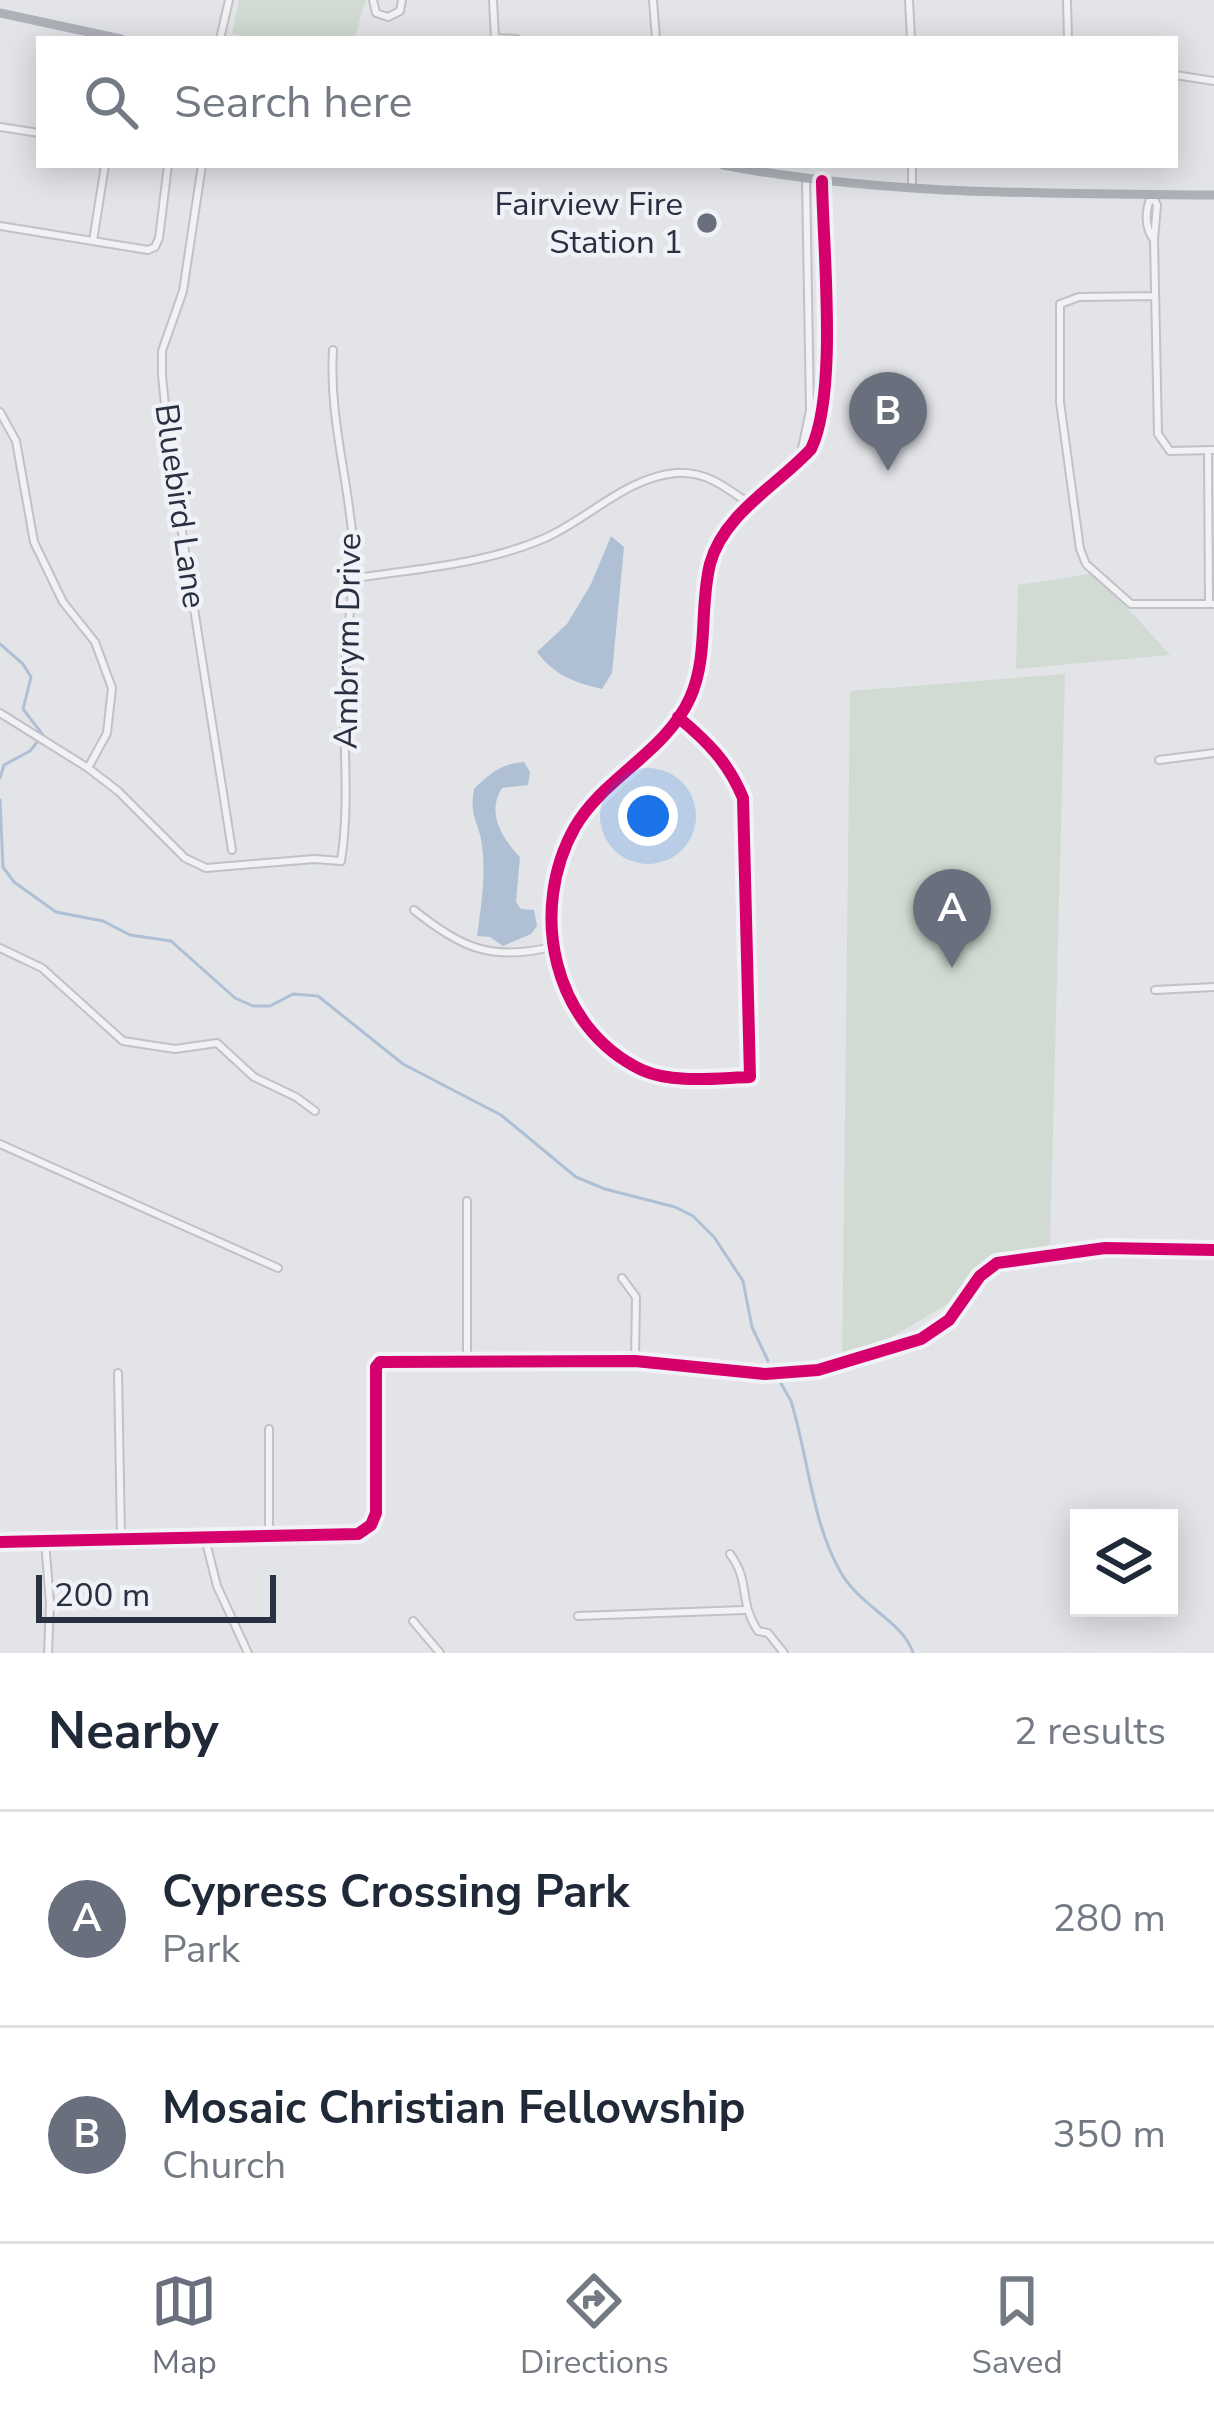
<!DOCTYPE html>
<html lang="en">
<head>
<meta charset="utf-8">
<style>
  :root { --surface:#fff; --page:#f2f2f3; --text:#1f2937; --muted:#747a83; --line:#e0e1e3; --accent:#696f7c }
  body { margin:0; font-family:"Nunito Sans",sans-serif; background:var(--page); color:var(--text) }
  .controls { position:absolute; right:36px; bottom:36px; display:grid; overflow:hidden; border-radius:0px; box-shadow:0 6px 30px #0003 }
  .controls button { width:108px; height:108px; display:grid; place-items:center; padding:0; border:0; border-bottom:3px solid var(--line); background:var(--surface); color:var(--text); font:60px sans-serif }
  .scale { position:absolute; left:36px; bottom:30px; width:240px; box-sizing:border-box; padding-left:12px; border:6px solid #283042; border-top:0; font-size:33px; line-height:42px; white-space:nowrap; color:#283042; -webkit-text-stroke:9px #f0f2f7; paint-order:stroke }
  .you { position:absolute; left:648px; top:816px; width:42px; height:42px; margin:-30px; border:9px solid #fff; border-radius:50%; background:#1a73e8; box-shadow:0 0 0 18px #1a73e833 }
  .badge { display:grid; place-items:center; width:78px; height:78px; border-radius:50%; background:var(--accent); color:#fff; font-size:39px; font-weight:700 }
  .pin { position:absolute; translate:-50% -99px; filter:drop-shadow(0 3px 6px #0008) }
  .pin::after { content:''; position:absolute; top:63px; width:42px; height:36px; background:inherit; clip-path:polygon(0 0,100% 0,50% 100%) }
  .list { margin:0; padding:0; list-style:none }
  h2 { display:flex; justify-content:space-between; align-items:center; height:156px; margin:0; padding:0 48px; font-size:51px }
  h2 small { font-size:39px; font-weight:400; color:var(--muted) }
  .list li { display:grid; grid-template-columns:78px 1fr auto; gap:36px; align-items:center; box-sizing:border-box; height:216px; padding:0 48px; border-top:3px solid var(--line) }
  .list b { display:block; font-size:45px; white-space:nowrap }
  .list p { margin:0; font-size:39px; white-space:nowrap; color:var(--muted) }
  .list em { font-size:39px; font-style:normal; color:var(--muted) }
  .icon { flex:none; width:66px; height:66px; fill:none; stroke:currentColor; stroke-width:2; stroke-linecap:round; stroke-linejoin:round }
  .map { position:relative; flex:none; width:1214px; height:1653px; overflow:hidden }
  .search { position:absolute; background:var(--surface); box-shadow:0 6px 30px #0003; left:36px; right:36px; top:36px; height:132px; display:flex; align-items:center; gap:30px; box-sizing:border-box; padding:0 42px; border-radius:0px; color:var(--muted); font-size:45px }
  .sheet { height:588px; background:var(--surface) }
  nav { display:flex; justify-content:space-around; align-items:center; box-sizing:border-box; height:168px; border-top:3px solid var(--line); background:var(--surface); font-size:33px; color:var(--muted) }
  nav a { display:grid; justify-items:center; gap:6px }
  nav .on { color:var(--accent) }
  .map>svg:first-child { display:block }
  .green { fill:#d2dbd3 }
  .water { fill:#afc0d4 }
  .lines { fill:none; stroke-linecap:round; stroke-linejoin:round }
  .stream { stroke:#afc0d4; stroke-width:3 }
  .minor-casing { stroke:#c0c2c6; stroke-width:10 }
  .tertiary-casing { stroke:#c0c2c6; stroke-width:12 }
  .minor { stroke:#f2f2f4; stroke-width:6 }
  .tertiary { stroke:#f2f2f4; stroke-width:8 }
  .secondary { stroke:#afb1b9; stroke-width:9 }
  .cycleway-casing { stroke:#f0f2f7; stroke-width:20 }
  .cycleway { stroke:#d6006c; stroke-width:12 }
  .poi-dot { fill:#696f7c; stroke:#f0f2f7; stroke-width:4.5 }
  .labels { text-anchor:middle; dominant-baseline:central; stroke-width:9; stroke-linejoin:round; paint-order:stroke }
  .poi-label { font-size:33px; fill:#283042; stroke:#f0f2f7; text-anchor:end }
  .street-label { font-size:33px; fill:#283042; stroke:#f0f2f7 }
</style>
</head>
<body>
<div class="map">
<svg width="1214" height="1653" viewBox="0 0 1214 1653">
  <rect width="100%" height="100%" fill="#e2e4e8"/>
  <!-- green -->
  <path class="green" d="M239 0H366L354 39H257L232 34Z
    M1096 573 1170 655 1016 669 1018 585Z
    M1065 674 1050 1244 842 1366 850 691Z"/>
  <!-- water -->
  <path class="water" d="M611 536 624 547 612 673 602 689C574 682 555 676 537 652L567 624 591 584Z
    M524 762 530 772 528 785 502 788C486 813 502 838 520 857L516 902 521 909 534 910 537 926 531 934 503 946 490 937 477 936C481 907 486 876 482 846 479 820 469 819 474 789 489 774 502 763 524 762Z"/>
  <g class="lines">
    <!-- stream -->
    <path class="stream" d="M0 644 23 664 31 677 23 709 43 735 30 751 4 765 0 778
      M0 800 3 867 14 882 56 912 103 921 130 935 171 941 235 998 253 1006H270L293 994 318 996 403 1064 501 1115 576 1177 605 1189 675 1207 693 1216 714 1237 743 1281 752 1327 768 1361
      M779 1380 791 1401C808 1456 812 1522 840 1571 860 1607 903 1621 913 1653"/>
    <!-- minor casing -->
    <g class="minor-casing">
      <path id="minor" d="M373 0 376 13 388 17 400 11 402 0
        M493 0 495 39
        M653 0 656 39
        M909 0 911 39
        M1067 0 1068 39
        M495 38 517 39
        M220 39 229 0
        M1175 75 1214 81
        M0 127 39 133
        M202 165 183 291 162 351V375L170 456 232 850
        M912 165V186
        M1152 195 1157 205 1154 240 1158 434 1170 451 1214 450
        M1152 195C1145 209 1144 227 1154 240
        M0 226 148 250 155 247 159 238 168 165
        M93 241 105 165
        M1155 296 1079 297 1060 304V402L1080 549 1086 564 1131 604H1214
        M0 412 16 441 34 542 63 602 95 642 112 688 107 733 88 768
        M1208 450 1209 603
        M800 458 810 410 806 179
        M355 578C417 569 486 564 545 538 588 519 627 477 676 473 707 471 727 488 751 505
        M0 713 88 768 118 791 185 858 206 868 314 859 341 861C350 803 343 746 344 687 345 634 357 585 352 532 346 470 329 412 333 350
        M678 717C708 742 728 762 743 798L750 1077C717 1078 673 1084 642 1070 552 1027 528 910 575 827 604 777 665 753 690 698 709 656 699 608 710 564 723 514 778 485 811 449 838 393 823 249 822 181
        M1159 760 1214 753
        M414 910C462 949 492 961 552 947
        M0 948 42 968 123 1041 175 1049 217 1043 254 1077 296 1097 315 1111
        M1155 990 1214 987
        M0 1144 278 1268
        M622 1278 636 1297 635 1361
        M467 1359V1201
        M118 1373 121 1537
        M269 1429V1537
        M205 1538 217 1586 248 1653
        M45 1541 50 1603 48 1653
        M730 1554C751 1582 738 1601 758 1631L768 1633 784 1653
        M578 1616 744 1610
        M413 1621 440 1653"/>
    </g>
    <!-- tertiary casing -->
    <g class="tertiary-casing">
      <path id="tertiary" d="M0 1542 358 1534 371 1525 376 1513V1367L380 1362 635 1361 765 1374 818 1370 921 1339 949 1320 980 1276 997 1263 1105 1248 1214 1250"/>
    </g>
    <!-- minor -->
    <use href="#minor" class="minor"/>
    <!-- tertiary -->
    <use href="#tertiary" class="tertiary"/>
    <!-- secondary -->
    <path class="secondary" d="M0 13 121 39
      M723 165C885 196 1049 193 1214 195"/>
    <!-- cycleway casing -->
    <g class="cycleway-casing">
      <path id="cycleway" d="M678 717C708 742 728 762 743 798L750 1077C717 1078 673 1084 642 1070 552 1027 528 910 575 827 604 777 665 753 690 698 709 656 699 608 710 564 723 514 778 485 811 449 838 393 823 249 822 181
        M0 1542 358 1534 371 1525 376 1513V1367L380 1362 635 1361 765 1374 818 1370 921 1339 949 1320 980 1276 997 1263 1105 1248 1214 1250"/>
    </g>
    <!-- cycleway -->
    <use href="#cycleway" class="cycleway"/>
  </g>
  <!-- markers -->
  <circle class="poi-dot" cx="707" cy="223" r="12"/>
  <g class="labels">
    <!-- poi labels -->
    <g class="poi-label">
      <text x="683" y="204">Fairview Fire<tspan x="683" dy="38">Station 1</tspan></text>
    </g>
    <!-- street labels -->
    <g class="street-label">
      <text transform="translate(180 506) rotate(82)">Bluebird Lane</text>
      <text transform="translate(348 641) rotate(-89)">Ambrym Drive</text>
    </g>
  </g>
</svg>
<div class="controls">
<button><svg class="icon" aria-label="layers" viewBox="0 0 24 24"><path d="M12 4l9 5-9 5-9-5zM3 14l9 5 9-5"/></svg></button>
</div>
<div class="scale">200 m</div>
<div class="you"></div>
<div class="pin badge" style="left:952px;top:968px">A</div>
<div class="pin badge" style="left:888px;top:471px">B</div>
<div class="search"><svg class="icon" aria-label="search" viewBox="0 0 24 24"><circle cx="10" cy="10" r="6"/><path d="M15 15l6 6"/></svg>Search here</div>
</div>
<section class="sheet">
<h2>Nearby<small>2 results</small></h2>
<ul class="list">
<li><span class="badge">A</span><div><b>Cypress Crossing Park</b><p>Park</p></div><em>280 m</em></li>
<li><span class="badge">B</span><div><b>Mosaic Christian Fellowship</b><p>Church</p></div><em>350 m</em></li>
</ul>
</section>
<nav>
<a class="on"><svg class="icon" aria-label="map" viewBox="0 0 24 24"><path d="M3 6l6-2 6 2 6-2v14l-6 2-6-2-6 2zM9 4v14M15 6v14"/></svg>Map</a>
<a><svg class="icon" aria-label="directions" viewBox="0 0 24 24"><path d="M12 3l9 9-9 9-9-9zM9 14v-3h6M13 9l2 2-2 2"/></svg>Directions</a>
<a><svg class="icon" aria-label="saved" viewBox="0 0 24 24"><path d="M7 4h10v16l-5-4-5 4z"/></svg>Saved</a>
</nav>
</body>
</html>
